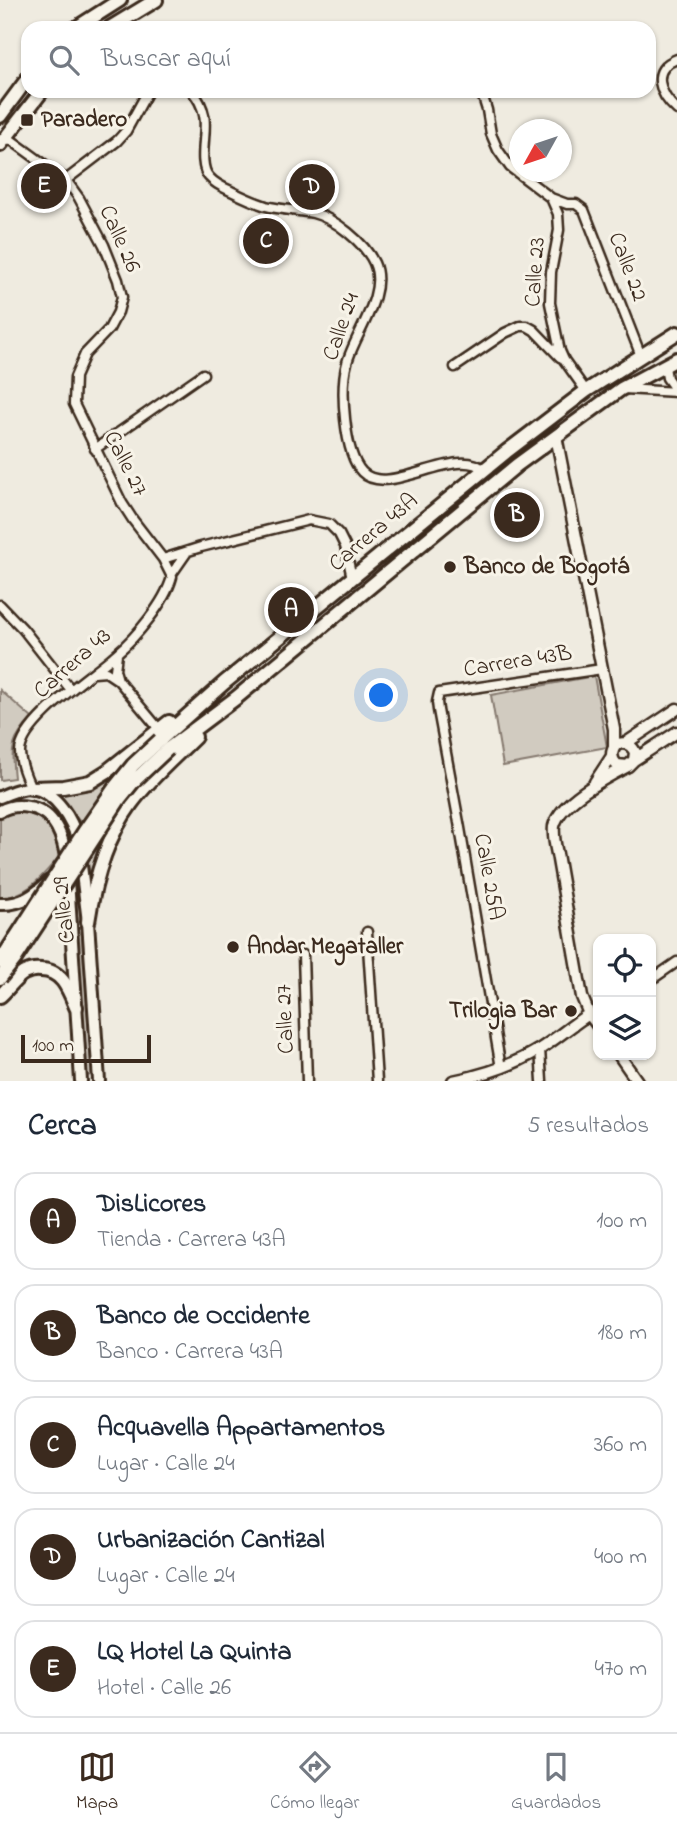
<!DOCTYPE html>
<html lang="es">
<head>
<meta charset="utf-8">
<style>
  :root { --surface:#fff; --page:#f2f2f3; --text:#1f2937; --muted:#747a83; --line:#e0e1e3; --accent:#3b2a1e }
  body { margin:0; font-family:"Indie Flower",sans-serif; background:var(--page); color:var(--text) }
  .controls { position:absolute; right:21px; bottom:21px; display:grid; overflow:hidden; border-radius:14px; box-shadow:0 2px 5px #0004 }
  .controls button { width:63px; height:63px; display:grid; place-items:center; padding:0; border:0; border-bottom:2px solid var(--line); background:var(--surface); color:var(--text); font:35px sans-serif }
  .compass { position:absolute; left:509px; top:119px; width:63px; height:63px; border-radius:50%; background:var(--surface); box-shadow:0 2px 5px #0004; rotate:230deg }
  .scale { position:absolute; left:21px; bottom:18px; width:130px; box-sizing:border-box; padding-left:7px; border:4px solid #3b2a1e; border-top:0; font-size:19px; line-height:24px; white-space:nowrap; color:#3b2a1e; -webkit-text-stroke:5px #f7f3e8; paint-order:stroke }
  .you { position:absolute; left:382px; top:696px; width:24px; height:24px; margin:-18px; border:5px solid #fff; border-radius:50%; background:#1a73e8; box-shadow:0 0 0 10px #1a73e833 }
  .badge { display:grid; place-items:center; width:46px; height:46px; border-radius:50%; background:var(--accent); color:#fff; font-size:23px; font-weight:700 }
  .pin { position:absolute; translate:-50% -50%; border:4px solid #fff; box-shadow:0 2px 7px #0006 }
  .list { margin:0; padding:0; list-style:none }
  h2 { display:flex; justify-content:space-between; align-items:center; height:91px; margin:0; padding:0 28px; font-size:30px }
  h2 small { font-size:23px; font-weight:400; color:var(--muted) }
  .list li { display:grid; grid-template-columns:46px 1fr auto; gap:21px; align-items:center; box-sizing:border-box; height:98px; margin:0 14px 14px; padding:0 14px; border:2px solid var(--line); border-radius:21px }
  .list b { display:block; font-size:26px; white-space:nowrap }
  .list p { margin:0; font-size:23px; white-space:nowrap; color:var(--muted) }
  .list em { font-size:23px; font-style:normal; color:var(--muted) }
  .icon { flex:none; width:38px; height:38px; fill:none; stroke:currentColor; stroke-width:2; stroke-linecap:round; stroke-linejoin:round }
  .map { position:relative; flex:none; width:677px; height:1081px; overflow:hidden }
  .search { position:absolute; background:var(--surface); box-shadow:0 2px 5px #0004; left:21px; right:21px; top:21px; height:77px; display:flex; align-items:center; gap:18px; box-sizing:border-box; padding:0 24px; border-radius:21px; color:var(--muted); font-size:26px }
  .sheet { height:651px; background:var(--surface) }
  nav { display:flex; justify-content:space-around; align-items:center; box-sizing:border-box; height:98px; border-top:2px solid var(--line); background:var(--surface); font-size:19px; color:var(--muted) }
  nav a { display:grid; justify-items:center; gap:4px }
  nav .on { color:var(--accent) }
  .map>svg:first-child { display:block }
  .green { fill:#d1cbc0; stroke:#867a6f; stroke-width:2 }
  .lines { fill:none; stroke-linecap:round; stroke-linejoin:round }
  .minor-casing { stroke:#3b2a1e; stroke-width:13 }
  .tertiary-casing { stroke:#3b2a1e; stroke-width:15 }
  .secondary-casing { stroke:#3b2a1e; stroke-width:16 }
  .primary-casing { stroke:#3b2a1e; stroke-width:18 }
  .minor { stroke:#f7f3e8; stroke-width:8 }
  .tertiary { stroke:#f7f3e8; stroke-width:10 }
  .secondary { stroke:#f7f3e8; stroke-width:10 }
  .primary { stroke:#f7f3e8; stroke-width:12 }
  .primary-bridge-casing { stroke:#3b2a1e; stroke-width:18; stroke-linecap:butt }
  .primary-bridge { stroke:#f7f3e8; stroke-width:12 }
  .poi-dot { fill:#3b2a1e; stroke:#f7f3e8; stroke-width:2.5 }
  .labels { text-anchor:middle; dominant-baseline:central; stroke-width:6; stroke-linejoin:round; paint-order:stroke }
  .poi-label { font-size:23px; font-weight:bold; fill:#3b2a1e; stroke:#f7f3e8; text-anchor:start }
  .street-label { font-size:23px; fill:#3b2a1e; stroke:#f7f3e8 }
</style>
</head>
<body>
<div class="map">
<svg width="677" height="1081" viewBox="0 0 677 1081">
  <rect width="100%" height="100%" fill="#efebe0"/>
  <filter id="ink" filterUnits="userSpaceOnUse"><feTurbulence type="fractalNoise" baseFrequency=".0143" numOctaves="2"/><feDisplacementMap in="SourceGraphic" scale="14" xChannelSelector="R" yChannelSelector="G"/><feConvolveMatrix kernelMatrix="1 2 1 2 8 2 1 2 1" color-interpolation-filters="sRGB"/></filter>
  <g filter="url(#ink)">
    <!-- green -->
    <path class="green" d="M594 676 607 747 503 766 491 695Z
      M0 690 32 718C11 741 11 747 14 778L0 780Z
      M124 766 81 823 57 795C88 792 100 785 124 766Z
      M21 812C51 818 54 829 59 857 42 876 28 896 0 898V817L6 814Z
      M107 831 90 885 88 859Z
      M78 880 92 1075 85 1076 72 883Z"/>
    <g class="lines">
      <!-- minor casing -->
      <g class="minor-casing">
        <path id="minor" d="M677 59C649 69 660 95 677 110
          M192 91C198 98 202 105 204 115 208 131 197 164 209 177 215 184 224 188 231 191 243 197 254 202 266 206 281 210 298 210 313 213 334 218 365 243 374 263 388 294 354 335 347 363 340 388 344 453 362 472 388 499 457 444 484 470
          M481 91 487 110 491 134 498 150 510 167 551 198 558 214 559 230 551 272 550 303 560 351 564 360 586 391
          M7 137 66 180 79 198 104 245 118 280 122 297 118 312 109 329 85 354 75 377 74 404 122 503 133 520 163 559 172 577C165 603 136 637 116 654 94 674 21 721 20 752 20 764 26 777 31 788
          M66 180 117 141 126 131 148 91
          M551 198 567 204H576L584 210 641 356
          M455 367 505 333 520 326H527L534 330 560 357
          M665 367 667 378 677 392
          M624 389 677 392
          M95 449 203 374
          M163 559 201 547 309 520 329 524 339 534 345 546 352 578
          M171 575 187 552
          M0 605 23 629 71 690
          M117 654 115 670 118 680
          M94 673 106 672 118 680 159 729
          M367 932 377 1081
          M303 955 307 1081
          M651 980 677 962
          M540 1049 542 1081
          M501 1068 460 828 438 710 437 702 439 693 602 669"/>
      </g>
      <!-- tertiary casing -->
      <g class="tertiary-casing">
        <path id="tertiary" d="M556 436 614 729V748
          M626 743 677 709
          M634 760 635 752C631 744 624 741 616 745 610 752 611 759 617 765L628 766 634 760 677 732
          M595 782 612 756
          M598 1026 589 1014 582 997 557 854C555 845 553 835 554 826 560 801 607 777 628 766
          M619 1055 637 1081
          M453 1081C483 1075 514 1065 540 1049 557 1038 572 1025 589 1014"/>
      </g>
      <!-- secondary casing -->
      <g class="secondary-casing">
        <path id="secondary" d="M0 797C9 793 22 787 32 788 57 792 72 820 78 841L88 922 99 1081
          M0 811C9 806 18 805 28 807 56 811 64 839 67 864L81 1081
          M0 904C21 905 35 895 49 881"/>
      </g>
      <!-- primary casing -->
      <g class="primary-casing">
        <path id="primary" d="M76 28 120 0
          M110 28 156 0
          M0 116 28 78
          M0 145 42 91
          M160 740 224 683 506 452 586 391 677 333
          M168 749 236 698 517 465 621 389 677 359
          M31 788 63 787 90 782 106 772 169 722
          M88 922C94 882 106 838 131 804 149 779 173 759 195 737
          M0 996C8 989 15 978 24 973 30 970 35 969 41 970 62 970 69 990 76 1007"/>
      </g>
      <!-- minor -->
      <use href="#minor" class="minor"/>
      <!-- tertiary -->
      <use href="#tertiary" class="tertiary"/>
      <!-- secondary -->
      <use href="#secondary" class="secondary"/>
      <!-- primary -->
      <use href="#primary" class="primary"/>
      <!-- primary-bridge casing -->
      <g class="primary-bridge-casing">
        <path id="primary-bridge" d="M0 962 84 832 116 786 133 765 160 740
          M0 978 15 959 120 798 133 782 168 749"/>
      </g>
      <!-- primary-bridge -->
      <use href="#primary-bridge" class="primary-bridge"/>
    </g>
  </g>
  <!-- markers -->
  <g class="poi-dot">
    <rect x="20" y="113" width="14" height="14" rx="3.5"/>
    <circle cx="450" cy="567" r="7"/>
    <circle cx="233" cy="947" r="7"/>
    <circle cx="571" cy="1011" r="7"/>
  </g>
  <g class="labels">
    <!-- poi labels -->
    <g class="poi-label">
      <text x="41" y="120">Paradero</text>
      <text x="464" y="567">Banco de Bogotá</text>
      <text x="247" y="947">Andar Megataller</text>
      <text x="557" y="1011" text-anchor="end">Trilogia Bar</text>
    </g>
    <!-- street labels -->
    <g class="street-label">
      <text transform="translate(119 239) rotate(66)">Calle 26</text>
      <text transform="translate(627 267) rotate(69)">Calle 22</text>
      <text transform="translate(536 272) rotate(-86)">Calle 23</text>
      <text transform="translate(342 327) rotate(-71)">Calle 24</text>
      <text transform="translate(125 464) rotate(63)">Calle 27</text>
      <text transform="translate(374 533) rotate(-40)">Carrera 43A</text>
      <text transform="translate(518 662) rotate(-9)">Carrera 43B</text>
      <text transform="translate(73 664) rotate(-41)">Carrera 43</text>
      <text transform="translate(488 877) rotate(80)">Calle 25A</text>
      <text transform="translate(65 910) rotate(-96)">Calle 29</text>
      <text transform="translate(286 1019) rotate(-92)">Calle 27</text>
    </g>
  </g>
</svg>
<div class="controls">
<button><svg class="icon" aria-label="locate" viewBox="0 0 24 24"><circle cx="12" cy="12" r="6"/><path d="M12 2v4M12 18v4M2 12h4M18 12h4"/></svg></button>
<button><svg class="icon" aria-label="layers" viewBox="0 0 24 24"><path d="M12 4l9 5-9 5-9-5zM3 14l9 5 9-5"/></svg></button>
</div>
<svg class="compass" viewBox="-18 -18 36 36"><path d="M0-13l5 13h-10z" fill="#e53935"/><path d="M0 13l5-13h-10z" fill="#747a83"/></svg>
<div class="scale">100 m</div>
<div class="you"></div>
<div class="pin badge" style="left:291px;top:610px">A</div>
<div class="pin badge" style="left:517px;top:515px">B</div>
<div class="pin badge" style="left:266px;top:241px">C</div>
<div class="pin badge" style="left:312px;top:187px">D</div>
<div class="pin badge" style="left:44px;top:186px">E</div>
<div class="search"><svg class="icon" aria-label="search" viewBox="0 0 24 24"><circle cx="10" cy="10" r="6"/><path d="M15 15l6 6"/></svg>Buscar aquí</div>
</div>
<section class="sheet">
<h2>Cerca<small>5 resultados</small></h2>
<ul class="list">
<li><span class="badge">A</span><div><b>DisLicores</b><p>Tienda · Carrera 43A</p></div><em>100 m</em></li>
<li><span class="badge">B</span><div><b>Banco de Occidente</b><p>Banco · Carrera 43A</p></div><em>180 m</em></li>
<li><span class="badge">C</span><div><b>Acquavella Appartamentos</b><p>Lugar · Calle 24</p></div><em>360 m</em></li>
<li><span class="badge">D</span><div><b>Urbanización Cantizal</b><p>Lugar · Calle 24</p></div><em>400 m</em></li>
<li><span class="badge">E</span><div><b>LQ Hotel La Quinta</b><p>Hotel · Calle 26</p></div><em>470 m</em></li>
</ul>
</section>
<nav>
<a class="on"><svg class="icon" aria-label="map" viewBox="0 0 24 24"><path d="M3 6l6-2 6 2 6-2v14l-6 2-6-2-6 2zM9 4v14M15 6v14"/></svg>Mapa</a>
<a><svg class="icon" aria-label="directions" viewBox="0 0 24 24"><path d="M12 3l9 9-9 9-9-9zM9 14v-3h6M13 9l2 2-2 2"/></svg>Cómo llegar</a>
<a><svg class="icon" aria-label="saved" viewBox="0 0 24 24"><path d="M7 4h10v16l-5-4-5 4z"/></svg>Guardados</a>
</nav>
</body>
</html>
